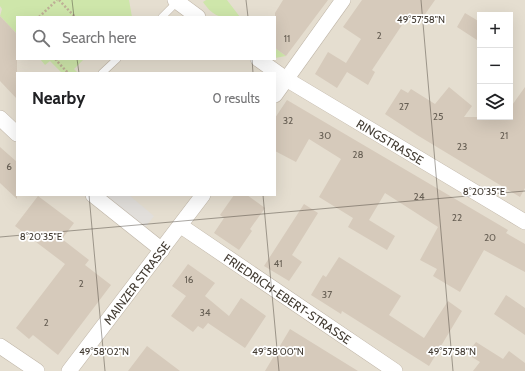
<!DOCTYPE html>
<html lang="en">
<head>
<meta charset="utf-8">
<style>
  :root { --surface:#fff; --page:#f2f2f2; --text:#202124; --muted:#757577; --line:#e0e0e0 }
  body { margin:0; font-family:Cabin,sans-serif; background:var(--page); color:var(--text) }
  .controls { position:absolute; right:12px; top:12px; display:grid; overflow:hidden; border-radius:0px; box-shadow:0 4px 16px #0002 }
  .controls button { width:36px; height:36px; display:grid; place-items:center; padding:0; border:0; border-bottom:1px solid var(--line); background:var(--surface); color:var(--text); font:20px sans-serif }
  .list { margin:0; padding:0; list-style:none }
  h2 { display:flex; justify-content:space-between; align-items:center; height:52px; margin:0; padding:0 16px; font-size:17px }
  h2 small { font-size:13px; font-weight:400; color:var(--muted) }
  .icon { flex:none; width:22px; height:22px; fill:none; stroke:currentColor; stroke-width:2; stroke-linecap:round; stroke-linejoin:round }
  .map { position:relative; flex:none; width:525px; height:371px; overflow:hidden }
  .search { position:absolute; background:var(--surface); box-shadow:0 4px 16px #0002; left:16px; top:16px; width:260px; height:44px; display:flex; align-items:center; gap:10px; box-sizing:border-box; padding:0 14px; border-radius:0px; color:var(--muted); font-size:15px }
  .panel { position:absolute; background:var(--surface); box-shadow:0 4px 16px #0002; left:16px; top:72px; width:260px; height:124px; border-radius:0px }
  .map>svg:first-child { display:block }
  .residential { fill:#e5ded0; fill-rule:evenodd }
  .green { fill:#cee6aa }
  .parking { fill:#e2dfdb }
  .building { fill:#d6cabb }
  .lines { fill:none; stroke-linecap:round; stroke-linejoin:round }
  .service-casing { stroke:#c0b6a8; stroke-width:8 }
  .minor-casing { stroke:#c0b6a8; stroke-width:16 }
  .path { stroke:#beaf96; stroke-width:2.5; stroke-dasharray:2 2; stroke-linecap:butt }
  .service { stroke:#fff; stroke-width:7 }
  .minor { stroke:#fff; stroke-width:15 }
  .ticks { fill:none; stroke:#433c33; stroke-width:1; stroke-opacity:0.45 }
  .labels { text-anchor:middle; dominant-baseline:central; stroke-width:3.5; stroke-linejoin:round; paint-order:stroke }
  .number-label { font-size:10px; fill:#686055 }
  .street-label { font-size:12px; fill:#433c33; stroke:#fff }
  .ticks-label { font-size:10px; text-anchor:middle; fill:#433c33; stroke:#fff; stroke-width:3.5; stroke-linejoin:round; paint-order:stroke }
</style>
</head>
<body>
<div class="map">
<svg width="525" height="371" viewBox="0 0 525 371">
  <rect width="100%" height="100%" fill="#f1ece2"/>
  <!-- residential -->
  <path class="residential" d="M0 0H525V371H0ZM480 15H510V117H480ZM17 17H275V59H17ZM17 73H275V195H17Z"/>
  <!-- green -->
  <path class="green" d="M0 0H129L132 17H17V34L0 16 2 9 0 6Z
    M206 0H227L240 17C221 17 215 19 203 2Z
    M275 48 286 56 275 58Z
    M40 59H84L74 69 78 73H62L50 61 45 65Z"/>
  <!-- parking -->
  <path class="parking" d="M93 195H129L154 216 141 233Z"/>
  <!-- building -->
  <path class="building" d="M283 0H328L286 56 275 48V13Z
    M362 0H435L421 20 410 13 372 70 375 72 368 85 347 72 337 88 315 74 328 52 346 63 361 39 343 27Z
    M465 13 480 22V42L457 27Z
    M0 16 17 34V99L0 81Z
    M449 87 472 106 464 117H510V108L525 87V188L520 197 417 135 385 114 401 89 408 93 411 89 435 104Z
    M287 100 508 230 506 233 525 244V272L484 250 460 292 433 276 437 269 420 260 438 227 385 193 369 220 395 236 387 250 348 227 353 218 319 197 341 159 309 139 296 162 275 151V118Z
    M0 147 17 162V199L0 183Z
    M234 195H247L265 208 250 229 252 231 239 250 214 233 224 218 220 215Z
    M38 196 74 223 62 239 89 260 85 265 111 285 58 355 33 335 29 339 16 328 65 264 15 226Z
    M304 204 318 213 292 255 302 262 289 281 264 266Z
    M339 257 401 296 389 315 424 338 448 301 462 311 429 366 342 311 341 314 311 295 323 275 326 277Z
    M188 264 215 283 205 296 229 316 241 298 266 316 245 348 208 323 203 329 198 326 193 332 171 316 186 296 172 286Z
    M506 295 525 308V335L494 314Z
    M290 329 358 371H265Z
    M476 342 503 359 509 351 525 363V371H473L480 362 467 354Z
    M147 346 180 371H128Z"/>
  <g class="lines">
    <!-- service casing -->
    <g class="service-casing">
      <path id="service" d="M162 17 177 2
        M102 73 117 59"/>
    </g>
    <!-- minor casing -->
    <g class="minor-casing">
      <g id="minor">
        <path d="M175 0 198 17"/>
        <path id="s1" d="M258 59 286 79 525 222"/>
        <path d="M275 95 343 0"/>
        <path d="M0 118 17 134"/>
        <path d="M93 195 162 250"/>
        <path id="s2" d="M181 226 395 371"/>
        <path d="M0 346 37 371"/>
        <path id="s3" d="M69 371 203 195"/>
      </g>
    </g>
    <!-- path -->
    <path class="path" d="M59 0 75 17
      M39 17 57 0
      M57 59 56 60 68 73"/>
    <!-- service -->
    <use href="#service" class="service"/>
    <!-- minor -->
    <use href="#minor" class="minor"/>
  </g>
  <!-- ticks -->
  <path class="ticks" d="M72 0 74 17M246 0 248 17M421 0 453 371M77 59 79 73M252 59 253 73M89 195 105 371M263 195 279 371M0 237 525 191"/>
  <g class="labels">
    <!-- number labels -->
    <g class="number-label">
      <text x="379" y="35">2</text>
      <text x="287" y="38">11</text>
      <text x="404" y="106">27</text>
      <text x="438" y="116">25</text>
      <text x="288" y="120">32</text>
      <text x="325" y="135">30</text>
      <text x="504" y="135">21</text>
      <text x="462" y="146">23</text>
      <text x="358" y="154">28</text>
      <text x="9" y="166">6</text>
      <text x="419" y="196">24</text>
      <text x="457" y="217">22</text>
      <text x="490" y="237">20</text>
      <text x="278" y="263">41</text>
      <text x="189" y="279">16</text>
      <text x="81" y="283">2</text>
      <text x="327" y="294">37</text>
      <text x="205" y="312">34</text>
      <text x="46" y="322">2</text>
    </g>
    <!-- street labels -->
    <g class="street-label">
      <text stroke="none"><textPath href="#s1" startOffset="156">RINGSTRASSE</textPath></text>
      <text stroke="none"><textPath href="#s3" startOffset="111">MAINZER STRASSE</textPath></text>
      <text stroke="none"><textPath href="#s2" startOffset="129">FRIEDRICH-EBERT-STRASSE</textPath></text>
    </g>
  </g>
  <g class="ticks-label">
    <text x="421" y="23">49°57'58"N</text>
    <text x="484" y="195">8°20'35"E</text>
    <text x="41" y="240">8°20'35"E</text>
    <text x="104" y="355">49°58'02"N</text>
    <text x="278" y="355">49°58'00"N</text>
    <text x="452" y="355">49°57'58"N</text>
  </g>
</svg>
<div class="controls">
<button>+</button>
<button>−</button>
<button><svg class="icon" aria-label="layers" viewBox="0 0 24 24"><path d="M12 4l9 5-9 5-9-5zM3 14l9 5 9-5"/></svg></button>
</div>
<div class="search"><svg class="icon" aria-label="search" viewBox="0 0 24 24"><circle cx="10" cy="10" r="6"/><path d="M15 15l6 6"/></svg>Search here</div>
<section class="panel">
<h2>Nearby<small>0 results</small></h2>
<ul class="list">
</ul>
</section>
</div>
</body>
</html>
